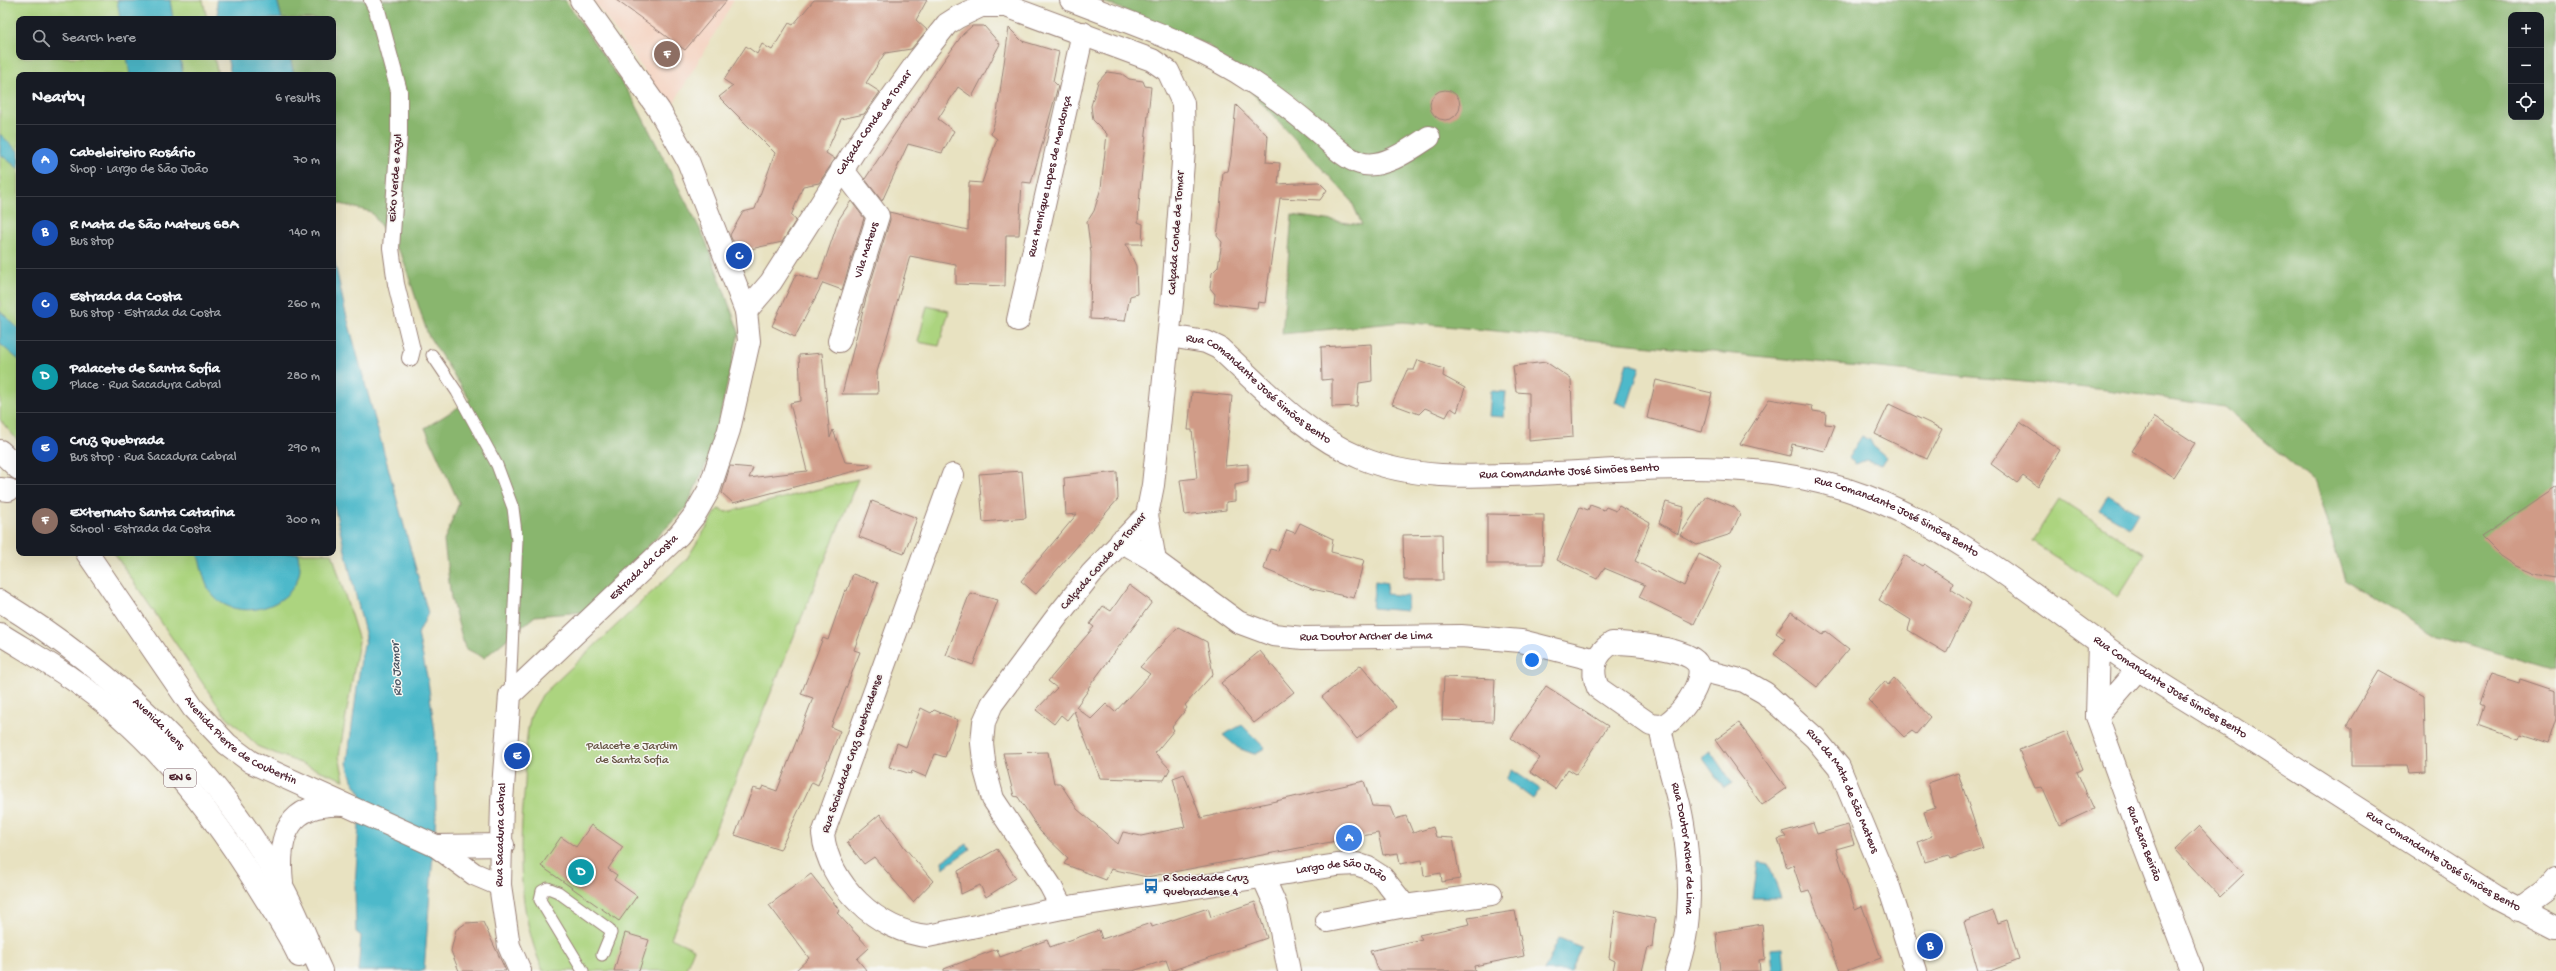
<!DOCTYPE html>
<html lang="en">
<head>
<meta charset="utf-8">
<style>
  :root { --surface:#171b24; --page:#20242c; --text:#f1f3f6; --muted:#9ea1a6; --line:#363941; --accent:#d93025 }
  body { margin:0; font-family:"Gochi Hand",sans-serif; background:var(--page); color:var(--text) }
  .controls { position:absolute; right:12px; top:12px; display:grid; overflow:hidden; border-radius:8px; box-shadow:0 4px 16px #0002 }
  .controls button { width:36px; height:36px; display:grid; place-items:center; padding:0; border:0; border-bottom:1px solid var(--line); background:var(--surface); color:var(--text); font:20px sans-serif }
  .you { position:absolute; left:1532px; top:660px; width:14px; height:14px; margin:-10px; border:3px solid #fff; border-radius:50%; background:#1a73e8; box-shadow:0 0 0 6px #1a73e833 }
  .badge { display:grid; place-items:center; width:26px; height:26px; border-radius:50%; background:var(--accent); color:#fff; font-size:13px; font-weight:700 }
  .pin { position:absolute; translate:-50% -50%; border:2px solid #fff; box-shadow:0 1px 4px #0006 }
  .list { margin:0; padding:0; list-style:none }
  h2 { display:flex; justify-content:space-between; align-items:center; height:52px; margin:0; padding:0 16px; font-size:17px }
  h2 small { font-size:13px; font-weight:400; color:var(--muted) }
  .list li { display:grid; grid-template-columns:26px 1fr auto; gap:12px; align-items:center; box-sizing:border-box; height:72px; padding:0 16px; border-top:1px solid var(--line) }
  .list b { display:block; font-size:15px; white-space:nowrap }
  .list p { margin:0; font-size:13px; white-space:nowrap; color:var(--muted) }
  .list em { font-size:13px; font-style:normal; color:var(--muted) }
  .icon { flex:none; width:22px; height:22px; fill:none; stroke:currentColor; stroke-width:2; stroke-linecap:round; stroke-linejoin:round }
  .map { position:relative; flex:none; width:2556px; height:971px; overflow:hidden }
  .search { position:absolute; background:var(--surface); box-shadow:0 4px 16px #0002; left:16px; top:16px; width:320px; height:44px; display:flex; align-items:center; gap:10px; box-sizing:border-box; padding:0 14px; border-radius:8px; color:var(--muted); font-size:15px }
  .panel { position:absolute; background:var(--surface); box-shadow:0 4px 16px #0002; left:16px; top:72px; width:320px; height:484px; border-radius:8px }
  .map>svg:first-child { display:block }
  .built { fill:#f5d3c1 }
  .green { fill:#acd47f; stroke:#7b7a55 }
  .forest { fill:#89b66e; stroke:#6a6a4c; fill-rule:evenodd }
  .water { fill:#4eb9ca; stroke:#4c6c7a }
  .building { fill:#d09b87 }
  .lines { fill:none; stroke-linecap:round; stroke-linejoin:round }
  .service-casing { stroke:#998076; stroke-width:13 }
  .pedestrian-casing { stroke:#998076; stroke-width:18 }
  .minor-casing { stroke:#998076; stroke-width:24 }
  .tertiary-casing { stroke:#998076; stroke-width:24 }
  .primary-casing { stroke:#998076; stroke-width:24 }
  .service { stroke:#fff; stroke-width:11 }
  .pedestrian { stroke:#fff; stroke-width:16 }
  .minor { stroke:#fff; stroke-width:22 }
  .tertiary { stroke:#fff; stroke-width:22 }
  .primary { stroke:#fff; stroke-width:22 }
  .labels { text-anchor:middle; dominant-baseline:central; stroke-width:3; stroke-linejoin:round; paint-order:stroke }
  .shield { fill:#f6f6f2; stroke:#7e6067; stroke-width:1 }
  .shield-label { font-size:11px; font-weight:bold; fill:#4a1f2b }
  .street-label { font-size:12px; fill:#4a1f2b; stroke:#f6f6f2 }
  .park-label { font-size:12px; fill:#675544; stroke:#f6f6f2 }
  .poi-label { font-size:12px; fill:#4a1f2b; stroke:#f6f6f2; text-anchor:start }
  .water-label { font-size:13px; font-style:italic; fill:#4b5563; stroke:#f6f6f2 }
</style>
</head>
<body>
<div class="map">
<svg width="2556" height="971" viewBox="0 0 2556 971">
  <rect width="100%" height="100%" fill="#f6f6f2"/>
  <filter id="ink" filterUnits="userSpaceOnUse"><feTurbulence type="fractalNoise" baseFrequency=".025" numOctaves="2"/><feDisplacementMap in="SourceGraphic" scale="8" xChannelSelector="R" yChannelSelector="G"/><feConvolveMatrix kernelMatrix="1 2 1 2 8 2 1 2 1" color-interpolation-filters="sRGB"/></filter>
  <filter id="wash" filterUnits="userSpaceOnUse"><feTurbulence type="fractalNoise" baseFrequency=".012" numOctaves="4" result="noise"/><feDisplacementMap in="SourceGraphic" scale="16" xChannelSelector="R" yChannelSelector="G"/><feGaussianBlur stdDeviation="0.9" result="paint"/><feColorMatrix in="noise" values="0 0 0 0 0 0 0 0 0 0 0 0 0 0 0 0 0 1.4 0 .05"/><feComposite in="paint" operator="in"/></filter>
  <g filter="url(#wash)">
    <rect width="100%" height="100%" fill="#e8e2c1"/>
    <!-- built -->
    <path class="built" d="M593 0H734L671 108Z"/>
    <!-- green -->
    <path class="green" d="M0 0H203L207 19H19V57H214L218 75H19V442L0 420Z
      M927 306 949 311 939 346 918 342Z
      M858 479 671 938 694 949 685 971H543C516 907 519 850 525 783 526 762 525 739 530 719 532 711 539 702 542 695L686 560 718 509 727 512Z
      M2059 499 2145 554 2118 597 2032 541Z
      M114 553H332L359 641 339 756 344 780 259 747 223 713Z"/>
    <!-- forest -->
    <path class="forest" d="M277 0H565L633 99 705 239 739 332 712 451 686 508 583 612 535 616 484 658 465 648 451 598 444 541 459 503 425 428 470 400 428 335 402 256 371 212 333 202V75H294L290 57H333V19H282Z
      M1100 0H2556V667L2549 668 2440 636 2345 581 2315 483 2224 407 2107 390 1403 322 1282 334 1292 215 1362 225 1351 200 1208 45ZM2511 15H2541V117H2511Z"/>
    <!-- water -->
    <path class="water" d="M117 0H170L173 19H120Z
      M216 0H277L282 19H219Z
      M127 57H180L183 75H130Z
      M227 57H290L294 75H231Z
      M0 134 19 152V169L0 154Z
      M333 254 345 310 428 613 418 634 428 681 435 733 436 815 424 971H358L361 936 356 932 355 886 361 794 352 780 347 763 361 659 366 637 333 502Z
      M0 311 19 329V360L0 344Z
      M1627 363 1640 367 1627 407 1615 402Z
      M1491 391 1506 392 1504 417 1489 416Z
      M1862 436 1870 440 1873 446 1886 457 1881 465 1866 460 1856 464 1848 458Z
      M2108 495 2139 513 2130 528 2099 510Z
      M197 553H298C298 558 300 564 300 568 297 606 242 623 215 598 203 586 203 568 197 553Z
      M1375 581 1387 583 1386 594 1408 596 1406 611 1372 608Z
      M1242 725 1265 748 1254 754 1238 748 1223 735Z
      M1710 751 1732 783 1724 788 1702 757Z
      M1512 770 1540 789 1533 799 1506 779Z
      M967 844 970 849 943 868 942 861Z
      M1758 862 1769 864 1781 898H1753Z
      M1559 938 1581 947 1571 971H1544Z
      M1783 948 1785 971H1773L1771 949Z"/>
    <g id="blocks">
      <!-- building -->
      <path class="building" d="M616 0H727L685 50Z
        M814 0H927L916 20 927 30 911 49 885 53 866 83 880 92 864 114 841 119 826 153 835 159 819 183 803 186 791 216 796 220 782 242 746 250 732 240 730 235 743 212 755 209 775 153 719 97 733 86 724 80 746 46 757 54 762 44 772 50 789 23 793 25Z
        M972 26H984L1000 44 972 97 958 87 938 119 954 131 942 153 908 144 882 201 865 179 942 63 963 34Z
        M1009 28 1022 41 1059 52 1053 81 1058 86 1042 145 1031 183 1022 182 1019 235H1006L1005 286 956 284V265L910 256 877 372 878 394H842L866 298 890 220 889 212 968 230 969 182 982 183 997 139 991 134 997 113Z
        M1107 72 1122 74 1129 79 1143 81 1145 86 1151 87 1140 190 1138 222 1143 224 1142 244H1126L1136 266 1137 294 1130 296 1125 321 1090 319 1091 253 1087 222 1094 211 1101 188 1107 134 1093 120 1091 106 1098 82Z
        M1430 105a15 15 0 1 1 30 0a15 15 0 1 1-30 0Z
        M1236 105 1268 136 1266 162 1280 163 1278 184 1319 182 1327 190 1320 200 1280 198 1265 303 1258 302 1257 308 1214 303 1215 294 1210 288 1212 273 1218 267 1222 242 1217 236 1219 221 1223 172 1228 171 1231 156Z
        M851 201 864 218 842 290 823 283 795 337 772 326 796 274 818 281 839 219Z
        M1371 344 1372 381 1359 383 1357 406 1332 407V379L1322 380 1321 347Z
        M822 353 830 438 833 430 845 462 870 464V467L733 503 722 493 730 466 753 468 749 478 807 471 790 403 801 401 799 355Z
        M1418 360 1444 369 1443 376 1465 388 1457 412 1451 408 1446 417 1425 408 1419 414 1392 404 1407 370H1414Z
        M1546 362 1571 379 1573 437 1529 441V393L1516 392 1513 366Z
        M1656 380 1712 393 1702 432 1647 418Z
        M1192 392 1232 396 1225 466 1248 464V482L1235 485V501L1226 502V510L1185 515 1180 480 1197 478 1192 430H1188Z
        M1769 399 1812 406 1813 411 1826 413 1825 424 1835 425 1825 451 1792 444 1790 456 1740 444Z
        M1889 404 1942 429 1927 459 1875 434Z
        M2155 417 2195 443 2173 477 2132 451Z
        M2020 422 2060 450 2038 487 2023 476 2017 483 1991 464Z
        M1022 471 1026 518 983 522 979 474Z
        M1117 472 1118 499 1036 594 1021 581 1077 514 1066 515 1064 478Z
        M2556 487V578L2535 574 2516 566 2498 554 2481 537Z
        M1706 496 1734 507 1740 514 1731 534 1697 545 1680 535Z
        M872 501 917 518 904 554 859 537Z
        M1666 502 1684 507 1678 534 1659 523Z
        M1590 505 1604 510 1606 507 1616 511 1619 506 1650 523 1635 561 1684 586 1699 554 1722 566 1694 624 1639 597 1645 585 1604 568 1597 579 1557 560 1580 507 1588 510Z
        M1487 514 1544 515 1543 564H1487Z
        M1300 523 1333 539 1331 552 1364 560 1354 598 1312 589 1264 569 1270 549 1278 551 1287 530 1295 533Z
        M1442 534 1443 580H1404L1403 535Z
        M1904 555 1922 566 1924 564 1953 583 1951 589 1971 603 1946 653 1908 630 1911 620 1879 600Z
        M853 574 878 583 854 650 860 652 831 727 840 731 818 785 812 782 780 850 735 835 753 788 761 790 763 786 777 791 813 698 801 694 823 638 828 640 845 590 847 591Z
        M1129 585 1152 602 1088 688 1089 689 1076 707 1091 719 1106 704 1115 712 1150 674 1140 667 1178 627 1207 642 1213 674 1185 705 1187 708 1172 727 1174 730 1155 753 1170 769 1164 780 1100 778 1074 711 1067 720 1061 715 1054 724 1036 710 1057 688 1048 681 1094 627 1090 624 1103 606 1111 611Z
        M970 593 998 600 973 665 946 655Z
        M1791 612 1823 635 1826 631 1849 649 1817 687 1774 654 1785 639 1776 633Z
        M1260 651 1294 692 1254 723 1221 683Z
        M1361 665 1396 707 1357 739 1322 697Z
        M2379 671 2424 696 2426 772 2409 773 2407 766H2352V729L2347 725Z
        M2491 674 2519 683 2520 679 2556 691V719L2548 743 2520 734 2518 739 2478 725 2484 706 2480 704Z
        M1444 677 1495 679 1493 722 1442 720Z
        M1894 678 1930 717 1916 734 1912 731 1904 737 1868 700 1885 681 1888 685Z
        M1546 686 1608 726 1576 774 1568 769 1555 789 1530 772 1540 758 1511 738Z
        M921 708 931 713 934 710 958 720 945 757 935 754 926 777 912 771 911 774 889 767 897 743 906 747Z
        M1739 723 1786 788 1762 805 1715 740Z
        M2067 731 2083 769 2077 772 2094 809 2059 825 2042 787 2035 788 2019 750Z
        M1048 752 1054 783H1060L1077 809 1118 844 1123 832 1141 836 1185 827 1173 778 1184 774 1201 818 1364 781 1372 806 1390 807 1395 819 1406 816 1413 833 1433 827 1436 837 1453 838 1460 879 1442 882 1441 873 1424 876 1422 860 1400 864 1398 853 1383 855 1378 833 1147 877 1111 869 1106 880 1064 864 1068 858 1040 831 1018 797 1014 796 1003 753Z
        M1958 773 1983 848 1950 859 1948 855 1925 862 1918 842 1932 836 1924 812 1935 808 1928 783Z
        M880 814 905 848 933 881 913 902 874 857 864 864 847 842Z
        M1813 823 1817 834 1848 825 1854 844 1836 849 1855 909 1862 906 1881 958 1845 971H1840L1809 890 1802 892 1793 865 1787 868 1778 839 1786 837 1782 832Z
        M591 825 623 847 608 869 617 875 614 880 637 896 619 921 541 866 561 837 576 847Z
        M2199 826 2244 874 2220 897 2175 849Z
        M997 849 1016 878 986 897 980 885 961 894 958 871Z
        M811 874 840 911 837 913 869 948 857 959 867 971H795L809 958 769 905Z
        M1255 902 1267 938 1170 971 1166 960 1133 971H944V969L997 949 1000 957 1047 940 1050 947 1099 930 1102 939 1151 923 1152 927 1208 908 1211 917Z
        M1615 910 1655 919 1652 948 1648 947 1642 971H1613L1615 961 1609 958Z
        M1515 911 1524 956 1474 966 1475 971H1379L1370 951 1422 939 1419 935 1470 924 1468 918Z
        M1993 911 1998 923 2007 920 2019 960 1990 971H1978L1964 922Z
        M483 922 506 971H459L451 951 456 930 466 923Z
        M1762 924 1765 959 1759 960 1760 971H1720L1716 932Z
        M625 933 649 940 639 971H614Z"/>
    </g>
  </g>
  <g filter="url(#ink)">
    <use href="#blocks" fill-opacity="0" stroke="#998076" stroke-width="1"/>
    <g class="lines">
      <!-- service casing -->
      <g class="service-casing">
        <path id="service" d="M432 355 457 392 497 465 513 508 517 540 510 693
          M583 971 540 900 542 891 548 888 558 892 609 929 611 933 602 955"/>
      </g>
      <!-- pedestrian casing -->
      <g class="pedestrian-casing">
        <path id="pedestrian" d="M372 0 377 10 399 91V136L391 248 396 284 412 350 410 358"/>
      </g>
      <!-- minor casing -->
      <g class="minor-casing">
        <g id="minor">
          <path d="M1071 0C1132 24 1196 44 1251 81 1274 96 1297 114 1318 132 1331 143 1344 158 1360 163 1382 170 1411 149 1429 137"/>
          <path id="s1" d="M746 311 771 282 864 136 920 58 947 24 958 17 981 6H1006L1152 60 1168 71 1183 103 1184 149 1173 292 1153 485 1147 515 1091 574 1056 618 992 704 984 722 982 743 985 770 993 799 1050 885 1062 908"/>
          <path id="s2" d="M1018 320 1083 33"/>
          <path id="s3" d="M1169 336 1206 342 1219 348C1263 388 1305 435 1361 458 1416 481 1481 476 1539 474 1651 469 1762 456 1868 497 1968 536 2048 609 2136 668 2168 689 2201 709 2234 729 2321 785 2409 841 2496 897L2556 928"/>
          <path id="s4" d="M839 341 878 216 842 169"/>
          <path id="s5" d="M953 475 823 834C828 884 878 932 928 936L1062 908 1337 865 1356 864 1368 868 1382 877 1405 906"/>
          <path d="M1147 515 1155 561"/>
          <path id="s6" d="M1121 541 1155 561 1238 622 1273 635 1303 638 1461 636 1521 641 1596 660"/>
          <path d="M1612 643C1631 643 1686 648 1697 663 1709 679 1676 724 1660 726 1657 726 1653 725 1651 725L1598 688C1590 669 1595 654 1612 643Z"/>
          <path id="s7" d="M2099 643 2097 716 2139 833 2192 971"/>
          <path id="s8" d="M1700 670 1744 681 1765 693 1815 738 1839 767 1889 887 1916 971"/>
          <path d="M2097 716 2138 669"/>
          <path id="s9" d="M1660 726C1665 759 1678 791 1683 824 1691 870 1693 926 1676 971"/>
          <path d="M1263 877 1276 906 1289 971"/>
          <path d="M2519 910 2544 892 2556 878"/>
          <path d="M1327 921 1405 906 1491 894"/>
        </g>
      </g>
      <!-- tertiary casing -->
      <g class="tertiary-casing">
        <g id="tertiary">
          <path d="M0 451 19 469"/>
          <path id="s10" d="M87 553 193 708 227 744 251 762 436 846 474 874 500 885"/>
          <path d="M436 846 503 845"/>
          <path id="s11" d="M520 971 509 946 500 885 502 801 510 695 679 535 694 516 709 490 729 430 749 341 746 311 688 161 659 110 581 0"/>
        </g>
      </g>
      <!-- primary casing -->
      <g class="primary-casing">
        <g id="primary">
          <path d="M0 489 9 490"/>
          <path id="s12" d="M0 601C114 671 217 767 282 886 297 913 308 943 321 971"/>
          <path d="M0 634C24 649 49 663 72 679 151 733 213 812 262 893 275 914 289 934 299 956"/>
          <path d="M282 883C277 834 289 802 344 805"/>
        </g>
      </g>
      <!-- service -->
      <use href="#service" class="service"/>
      <!-- pedestrian -->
      <use href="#pedestrian" class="pedestrian"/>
      <!-- minor -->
      <use href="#minor" class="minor"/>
      <!-- tertiary -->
      <use href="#tertiary" class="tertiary"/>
      <!-- primary -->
      <use href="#primary" class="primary"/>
    </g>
  </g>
  <!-- icons -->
  <defs>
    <g id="bus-bare" transform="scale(1.2)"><path d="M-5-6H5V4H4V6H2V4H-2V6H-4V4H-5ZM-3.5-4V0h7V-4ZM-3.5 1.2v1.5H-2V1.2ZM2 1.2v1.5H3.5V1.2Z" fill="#1f6fb2" stroke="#f6f6f2" stroke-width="2.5" paint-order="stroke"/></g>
  </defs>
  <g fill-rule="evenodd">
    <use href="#bus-bare" x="1151" y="886"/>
  </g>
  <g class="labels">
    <!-- shield labels -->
    <rect class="shield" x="164" y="769" width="32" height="18" rx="3"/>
    <g class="shield-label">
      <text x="180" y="778">EN 6</text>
    </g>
    <!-- street labels -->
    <g class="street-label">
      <text stroke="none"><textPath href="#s1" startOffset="228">Calçada Conde de Tomar</textPath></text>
      <text stroke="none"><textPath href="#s2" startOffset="147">Rua Henrique Lopes de Mendonça</textPath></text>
      <text transform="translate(396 178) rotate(-86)">Eixo Verde e Azul</text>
      <text transform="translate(1177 233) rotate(-86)">Calçada Conde de Tomar</text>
      <text stroke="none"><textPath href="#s4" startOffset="95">Vila Mateus</textPath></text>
      <text stroke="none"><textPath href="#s3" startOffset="107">Rua Comandante José Simões Bento</textPath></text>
      <text stroke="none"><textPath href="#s3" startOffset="443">Rua Comandante José Simões Bento</textPath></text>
      <text stroke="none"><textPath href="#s3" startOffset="779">Rua Comandante José Simões Bento</textPath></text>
      <text transform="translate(1104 562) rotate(-49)">Calçada Conde de Tomar</text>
      <text stroke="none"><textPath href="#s11" startOffset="464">Estrada da Costa</textPath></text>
      <text stroke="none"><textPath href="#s6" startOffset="273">Rua Doutor Archer de Lima</textPath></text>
      <text stroke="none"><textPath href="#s3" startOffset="1103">Rua Comandante José Simões Bento</textPath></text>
      <text stroke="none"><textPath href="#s12" startOffset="201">Avenida Ivens</textPath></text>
      <text stroke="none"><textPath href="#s10" startOffset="246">Avenida Pierre de Coubertin</textPath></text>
      <text transform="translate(853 754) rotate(-71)">Rua Sociedade Cruz Quebradense</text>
      <text stroke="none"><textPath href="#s8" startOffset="197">Rua da Mata de São Mateus</textPath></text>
      <text stroke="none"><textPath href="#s11" startOffset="139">Rua Sacadura Cabral</textPath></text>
      <text stroke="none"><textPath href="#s7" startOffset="209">Rua Sara Beirão</textPath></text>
      <text stroke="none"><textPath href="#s9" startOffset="125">Rua Doutor Archer de Lima</textPath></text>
      <text stroke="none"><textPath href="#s3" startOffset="1427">Rua Comandante José Simões Bento</textPath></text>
      <text stroke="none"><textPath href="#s5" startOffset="960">Largo de São João</textPath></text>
    </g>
    <!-- park labels -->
    <g class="park-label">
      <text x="632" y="747">Palacete e Jardim<tspan x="632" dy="14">de Santa Sofia</tspan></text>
    </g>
    <!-- poi labels -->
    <g class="poi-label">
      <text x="1163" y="879">R Sociedade Cruz<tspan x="1163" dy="14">Quebradense 4</tspan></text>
    </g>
    <!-- water labels -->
    <g class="water-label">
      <text transform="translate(397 669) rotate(-93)">Rio Jamor</text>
    </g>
  </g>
</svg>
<div class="controls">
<button>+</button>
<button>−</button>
<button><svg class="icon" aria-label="locate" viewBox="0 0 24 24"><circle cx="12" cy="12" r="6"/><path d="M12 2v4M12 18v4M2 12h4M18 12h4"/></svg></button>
</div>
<div class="you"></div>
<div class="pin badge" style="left:1349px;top:838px;background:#3f7fe0">A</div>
<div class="pin badge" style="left:1930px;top:946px;background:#1a4fb4">B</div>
<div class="pin badge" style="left:739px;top:256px;background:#1a4fb4">C</div>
<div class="pin badge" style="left:581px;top:872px;background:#0f9aa8">D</div>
<div class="pin badge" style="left:517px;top:756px;background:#1a4fb4">E</div>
<div class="pin badge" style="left:667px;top:54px;background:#8d6e63">F</div>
<div class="search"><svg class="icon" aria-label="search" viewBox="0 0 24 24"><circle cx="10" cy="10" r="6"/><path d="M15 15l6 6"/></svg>Search here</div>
<section class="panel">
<h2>Nearby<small>6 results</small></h2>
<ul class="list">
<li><span class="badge" style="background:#3f7fe0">A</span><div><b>Cabeleireiro Rosário</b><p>Shop · Largo de São João</p></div><em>70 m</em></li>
<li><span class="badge" style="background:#1a4fb4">B</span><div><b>R Mata de São Mateus 68A</b><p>Bus stop</p></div><em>140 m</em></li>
<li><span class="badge" style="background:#1a4fb4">C</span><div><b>Estrada da Costa</b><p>Bus stop · Estrada da Costa</p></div><em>260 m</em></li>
<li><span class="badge" style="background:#0f9aa8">D</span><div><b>Palacete de Santa Sofia</b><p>Place · Rua Sacadura Cabral</p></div><em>280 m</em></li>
<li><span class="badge" style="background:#1a4fb4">E</span><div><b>Cruz Quebrada</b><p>Bus stop · Rua Sacadura Cabral</p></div><em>290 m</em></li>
<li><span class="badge" style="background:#8d6e63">F</span><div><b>Externato Santa Catarina</b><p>School · Estrada da Costa</p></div><em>300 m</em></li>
</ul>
</section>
</div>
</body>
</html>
